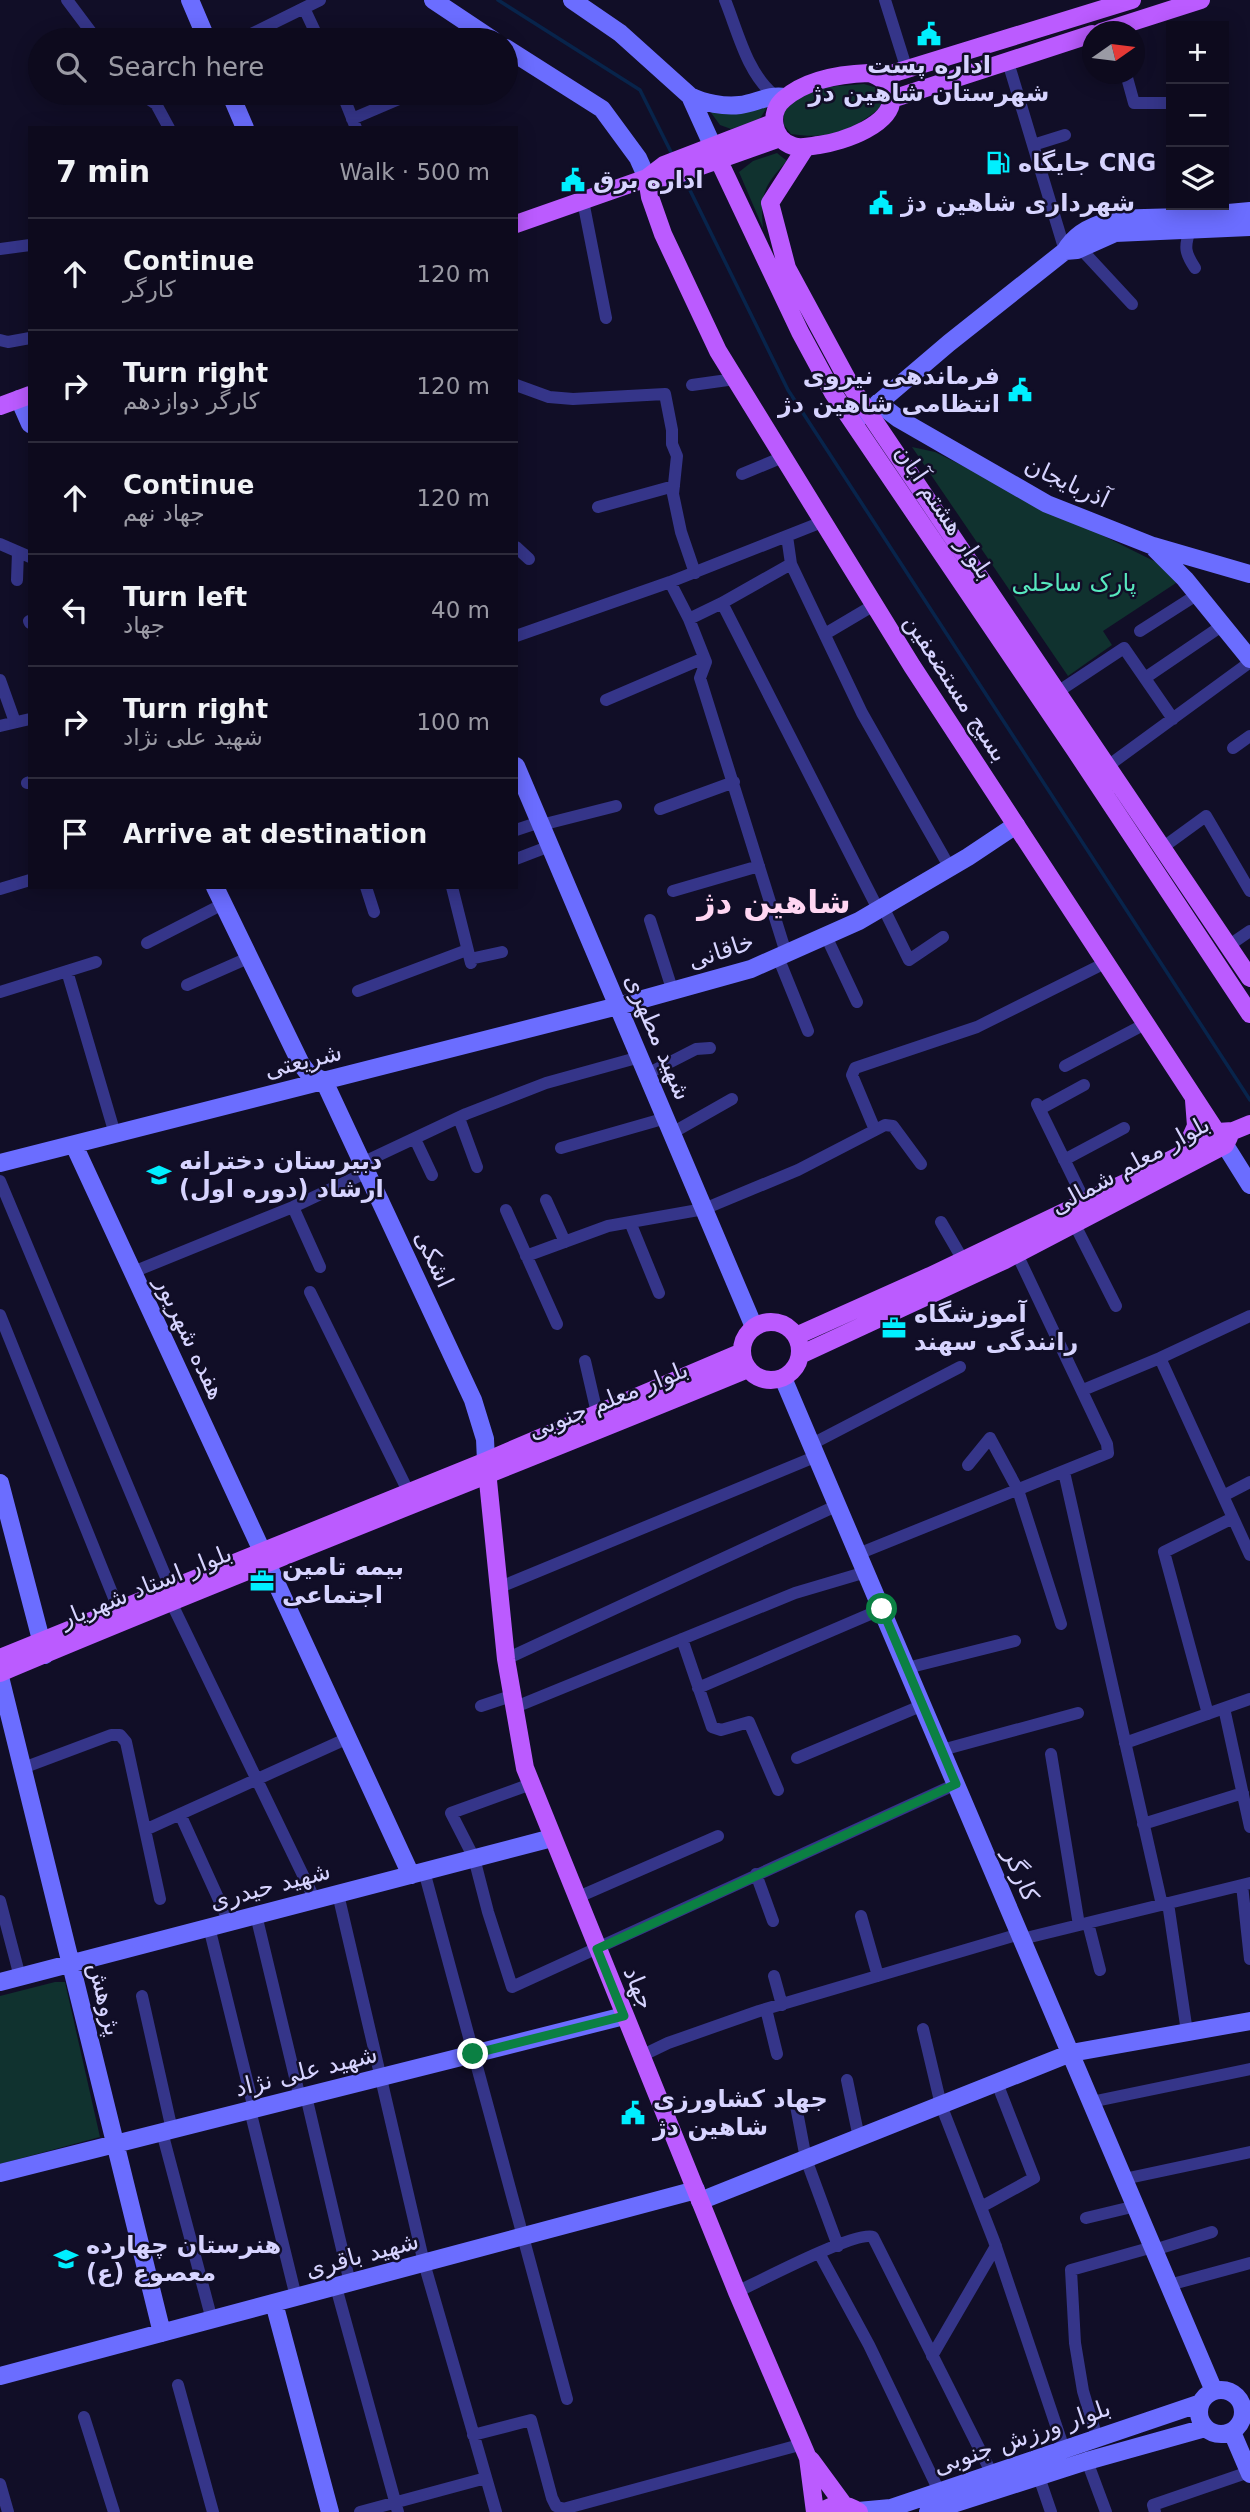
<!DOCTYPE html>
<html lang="en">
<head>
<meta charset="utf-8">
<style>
  :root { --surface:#0d0a1d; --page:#161326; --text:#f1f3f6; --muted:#9a9aa4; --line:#2d2b3b }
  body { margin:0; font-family:"DejaVu Sans",Cairo,sans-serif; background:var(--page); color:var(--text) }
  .controls { position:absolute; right:21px; top:21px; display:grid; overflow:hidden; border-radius:0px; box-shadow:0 4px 18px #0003 }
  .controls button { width:63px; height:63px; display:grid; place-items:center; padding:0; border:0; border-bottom:2px solid var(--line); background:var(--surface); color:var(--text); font:35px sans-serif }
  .compass { position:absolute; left:1082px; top:21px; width:63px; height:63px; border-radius:50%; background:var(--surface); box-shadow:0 4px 18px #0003; rotate:76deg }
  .stop { position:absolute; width:21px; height:21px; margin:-16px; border:5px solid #0b8043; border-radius:50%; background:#fff }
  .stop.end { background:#0b8043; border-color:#fff; box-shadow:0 2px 7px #0008 }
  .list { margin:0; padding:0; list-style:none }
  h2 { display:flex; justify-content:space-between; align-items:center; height:91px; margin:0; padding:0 28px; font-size:30px }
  h2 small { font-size:23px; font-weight:400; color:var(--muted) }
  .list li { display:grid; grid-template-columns:46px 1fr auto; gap:21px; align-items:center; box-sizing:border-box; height:112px; padding:0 28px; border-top:2px solid var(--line) }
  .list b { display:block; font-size:26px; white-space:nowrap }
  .list p { margin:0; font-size:23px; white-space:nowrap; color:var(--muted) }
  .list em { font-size:23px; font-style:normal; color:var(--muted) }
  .icon { flex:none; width:38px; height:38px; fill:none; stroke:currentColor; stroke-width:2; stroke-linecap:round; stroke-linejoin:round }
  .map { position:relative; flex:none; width:1250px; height:2512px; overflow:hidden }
  .search { position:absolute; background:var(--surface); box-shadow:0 4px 18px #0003; left:28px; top:28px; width:490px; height:77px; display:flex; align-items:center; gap:18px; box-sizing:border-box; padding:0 24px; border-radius:38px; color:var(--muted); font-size:26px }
  .panel { position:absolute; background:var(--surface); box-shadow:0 4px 18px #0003; left:28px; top:126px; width:490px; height:763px; border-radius:0px }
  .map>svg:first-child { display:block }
  .green { fill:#10322f }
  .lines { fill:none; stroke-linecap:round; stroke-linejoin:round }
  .stream { stroke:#08244b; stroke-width:3.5 }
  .street { stroke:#353589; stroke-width:12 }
  .secondary { stroke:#6b6dff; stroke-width:18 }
  .primary { stroke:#bb5bff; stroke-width:18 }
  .route { stroke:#0b8043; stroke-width:9 }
  .labels { text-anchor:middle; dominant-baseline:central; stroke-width:5; stroke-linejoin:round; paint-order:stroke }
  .poi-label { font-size:24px; font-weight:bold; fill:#d7d4ff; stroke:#110e27; text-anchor:start }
  .street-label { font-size:24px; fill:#d7d4ff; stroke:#110e27 }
  .park-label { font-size:24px; fill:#57e8be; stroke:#110e27 }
  .district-label { font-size:32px; font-weight:bold; fill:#ffd6f2; stroke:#110e27 }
</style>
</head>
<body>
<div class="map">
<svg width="1250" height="2512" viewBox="0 0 1250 2512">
  <rect width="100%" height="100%" fill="#110e27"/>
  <!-- green -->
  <path class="green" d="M864 84 881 89V107C852 131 829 140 791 134L784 125V111C812 85 828 87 864 84Z
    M768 106 759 120 731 129 720 125 709 110Z
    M777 153 787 161C764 185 760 195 763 228L739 172 753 161Z
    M912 447 935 452 1168 568 1176 583 1103 631 1112 645 1068 676Z
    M55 1982H65L100 2137 0 2164V1996Z"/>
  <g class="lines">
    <!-- stream -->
    <path class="stream" d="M498 0 640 90 673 156
      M684 178 788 390 1250 1100"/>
    <!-- street -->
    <path class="street" d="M67 0 97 40
      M725 0C738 32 747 73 774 95
      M885 0 907 70
      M304 8 319 40
      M239 40 320 0
      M1008 62 1033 145 1065 135
      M1126 74 1134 103H1171
      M140 93 156 104 169 128
      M342 93 356 128
      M352 119 413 93
      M1033 145 1065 251
      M583 201 606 318
      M1190 230C1184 247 1185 253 1195 268
      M1080 248 1132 304
      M0 249 30 245
      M0 340 8 342 30 338
      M516 385 549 397 573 399 665 394 672 430V444L677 456 673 494 681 532 695 573
      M692 385 735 379
      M742 474 783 457
      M598 507 674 486
      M787 536 791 564 862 713 950 868
      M0 544 30 557
      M516 547 529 559
      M17 580 18 552
      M670 582 689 619 706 662 700 678 786 953
      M722 603 791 564
      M689 619 722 603 878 909
      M29 621 30 623
      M1140 631 1198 594
      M825 634 874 605
      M516 636 670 582 822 522
      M1145 678 1223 625
      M0 680 15 722
      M1056 693 1124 648 1173 719
      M606 700 704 658
      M0 726 30 719
      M1233 748 1250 736
      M1101 771 1250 662
      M27 783 30 782
      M660 809 734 782
      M541 825 616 806
      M516 830 540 822
      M1162 848 1206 816 1250 891
      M516 859 550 846
      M366 887 374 912
      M452 887 471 963
      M0 889 30 880
      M673 891 759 866
      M883 907 909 960 943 937
      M650 920 673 992
      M826 936 857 1002
      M147 943 223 904
      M1228 946 1250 931
      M778 957 808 1031
      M470 959 502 952
      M67 971 115 1134
      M187 985 248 958
      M358 991 467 950
      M0 992 96 962
      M1065 1066 1145 1024
      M647 1074 696 1049 710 1048
      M1037 1104 1085 1202
      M1040 1109 1084 1085
      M459 1118 477 1167
      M875 1130 852 1075 855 1068 977 1027 1105 963
      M672 1133 732 1099
      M415 1139 432 1175
      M561 1148 666 1118
      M1064 1160 1124 1128
      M362 1163 466 1114 546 1083 640 1057
      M0 1181 170 1587
      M546 1200 565 1242
      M293 1207 320 1267
      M506 1210 557 1324
      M630 1222 659 1293
      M941 1222 963 1260
      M1075 1225 1116 1306
      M526 1256 608 1226 704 1209 798 1170 885 1125 893 1126 921 1164
      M133 1272 293 1207 367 1172
      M310 1292 408 1491
      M0 1315 118 1608
      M1160 1358 1250 1555
      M585 1361 597 1413
      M1083 1390 1160 1358 1250 1316
      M812 1444 960 1367
      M968 1465 990 1438 1018 1490 1061 1624
      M1064 1472 1162 1905
      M1223 1496 1250 1482
      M858 1554 1108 1453 1107 1444 1017 1254
      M498 1588 817 1456
      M171 1602 315 1900
      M682 1639 712 1727 721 1730 749 1722 778 1790
      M506 1659 838 1505
      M907 1668 1015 1641
      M698 1688 882 1609
      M481 1706 511 1696
      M513 1708 795 1593 866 1572
      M1224 1708 1250 1827
      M1208 1714 1164 1552 1233 1518
      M1125 1743 1250 1699
      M942 1750 1078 1713
      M1051 1754 1079 1925
      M797 1758 923 1705
      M23 1768 111 1735H120L126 1742 160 1899
      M531 1784 451 1813 474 1858 488 1912 512 1987 956 1784
      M180 1814 229 1922
      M1143 1824 1243 1793
      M145 1830 348 1738
      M424 1871 567 2399
      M756 1874 773 1921
      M1242 1885 1250 1959
      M338 1894 424 2263 496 2512
      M576 1898 718 1836
      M0 1901 20 1977
      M1168 1903 1187 2032
      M256 1915 300 2098
      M861 1916 878 1976
      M1088 1923 1100 1970
      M209 1927 254 2109
      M1022 1939 1250 1883
      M774 1976 782 2005
      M142 1996 172 2130
      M766 2009 777 2054
      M923 2029 941 2105 994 2241 1064 2449
      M641 2056 668 2043 759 2011 1020 1934
      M847 2080 859 2138
      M306 2096 350 2283
      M1091 2102 1250 2069
      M796 2106 806 2159 838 2246
      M250 2110 296 2297
      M162 2132 212 2320
      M1124 2179 1250 2152
      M981 2207 1034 2178 997 2083
      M1086 2218 1136 2206
      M1154 2250 1212 2232
      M819 2253 869 2345 939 2491
      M1169 2285 1250 2263
      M336 2287 398 2512
      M737 2292C758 2282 857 2230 873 2237L991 2472
      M932 2356 996 2246
      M178 2385 213 2512
      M84 2417 114 2512
      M473 2435 531 2420 552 2498 556 2506 563 2509 803 2444
      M1097 2438 1083 2391 1075 2343 1071 2270 1153 2247
      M1087 2461 1106 2512
      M1039 2477 1051 2512
      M0 2484 8 2512
      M360 2512 486 2478
      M1155 2512 1153 2505 1249 2472"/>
    <!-- secondary -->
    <path class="secondary" d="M190 0 207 40
      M433 0 493 40
      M572 0 620 33 690 96 718 158
      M506 48 602 109 638 158 647 178
      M230 93 245 128
      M690 96C704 103 724 107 740 105 756 103 769 94 785 97
      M1065 251 1077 250 1115 233 1250 227
      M19 399 30 424
      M878 403 899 419 1047 504 1153 546 1250 574
      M855 419 868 412 949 343 1065 251C1088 211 1145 219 1185 217 1206 215 1228 213 1250 211
      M1155 549 1185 579 1250 659
      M516 766 754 1327
      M215 887 301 1064 308 1073 324 1081 473 1400 485 1439 486 1461
      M74 1145 262 1551
      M1225 1145 1250 1185
      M0 1163 618 1006 751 969 859 921 968 857 1016 825
      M783 1378 1214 2391
      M0 1483 45 1655
      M267 1563 411 1875
      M0 1677 162 2333
      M0 1982 552 1838
      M0 2173 624 2016
      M700 2201 1071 2053 1250 2021
      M274 2303 330 2512
      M0 2376 696 2190
      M1199 2412a22 22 0 1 1 44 0a22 22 0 1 1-44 0Z
      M1232 2432 1250 2474
      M858 2511 891 2508 1201 2403
      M928 2512 1087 2461 1205 2428"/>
    <!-- primary -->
    <path class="primary" d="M1101 32 1201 0
      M869 73C881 77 888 82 891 94 897 124 842 142 819 145 811 146 801 149 793 146 772 140 768 112 784 99 807 79 840 74 869 73Z
      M881 77 1132 0
      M892 99 1092 34
      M806 147 770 203 787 268 852 388 1250 978
      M719 161 800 332 833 393 1075 750 1250 1014
      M647 178 650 197 663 234 718 351 912 666 1225 1145
      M647 178 670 177 780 138
      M516 224 647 178 664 165 773 123
      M0 406 30 395
      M1184 1153 1196 1126 1194 1100
      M742 1351a29 29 0 1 1 58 0a29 29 0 1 1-58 0Z
      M796 1336 930 1276 1135 1178 1184 1153 1217 1132 1233 1131 1250 1124
      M800 1355 1005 1260 1225 1145 1229 1137
      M486 1461 506 1659 525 1768 737 2292 808 2458 815 2512
      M0 1658 486 1461 742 1352
      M0 1673C248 1568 499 1472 748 1369
      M811 2460 844 2505
      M821 2512C834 2503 846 2503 859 2512"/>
  </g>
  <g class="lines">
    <!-- route -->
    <path class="route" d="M473 2054 624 2016 597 1949 956 1784 882 1609"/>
  </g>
  <!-- icons -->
  <defs>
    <g id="civic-bare" transform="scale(1.89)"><path d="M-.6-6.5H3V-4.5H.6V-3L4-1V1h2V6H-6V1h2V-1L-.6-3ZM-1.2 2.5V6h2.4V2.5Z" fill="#00efff" stroke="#110e27" stroke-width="2.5" paint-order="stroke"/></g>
    <g id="fuel-bare" transform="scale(1.89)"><path d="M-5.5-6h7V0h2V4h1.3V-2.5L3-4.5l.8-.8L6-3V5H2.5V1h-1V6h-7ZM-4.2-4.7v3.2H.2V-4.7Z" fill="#00efff" stroke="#110e27" stroke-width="2.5" paint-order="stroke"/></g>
    <g id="school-bare" transform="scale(1.89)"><path d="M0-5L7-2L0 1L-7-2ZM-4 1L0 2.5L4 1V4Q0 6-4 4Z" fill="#00efff" stroke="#110e27" stroke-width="2.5" paint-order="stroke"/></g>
    <g id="office-bare" transform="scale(1.89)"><path d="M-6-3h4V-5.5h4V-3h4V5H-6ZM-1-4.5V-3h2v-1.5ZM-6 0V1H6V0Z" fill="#00efff" stroke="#110e27" stroke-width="2.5" paint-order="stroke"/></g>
  </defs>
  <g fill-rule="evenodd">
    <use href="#civic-bare" x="929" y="34"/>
    <use href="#fuel-bare" x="998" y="163"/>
    <use href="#civic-bare" x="573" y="180"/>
    <use href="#civic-bare" x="881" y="203"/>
    <use href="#civic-bare" x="1020" y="390"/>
    <use href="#school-bare" x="159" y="1175"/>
    <use href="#office-bare" x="894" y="1328"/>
    <use href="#office-bare" x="262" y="1581"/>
    <use href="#civic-bare" x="633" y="2113"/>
    <use href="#school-bare" x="66" y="2259"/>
  </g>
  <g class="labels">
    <!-- poi labels -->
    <g class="poi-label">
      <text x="929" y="65" text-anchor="middle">اداره پست<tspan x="929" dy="28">شهرستان شاهین دژ</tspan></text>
      <text x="1018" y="163">جایگاه CNG</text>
      <text x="593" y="180">اداره برق</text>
      <text x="901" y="203">شهرداری شاهین دژ</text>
      <text x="1000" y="376" text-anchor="end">فرماندهی نیروی<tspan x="1000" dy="28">انتظامی شاهین دژ</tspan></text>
      <text x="179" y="1161">دبیرستان دخترانه<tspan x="179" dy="28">ارشاد (دوره اول)</tspan></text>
      <text x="914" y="1314">آموزشگاه<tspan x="914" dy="28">رانندگی سهند</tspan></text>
      <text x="282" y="1567">بیمه تامین<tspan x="282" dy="28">اجتماعی</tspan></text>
      <text x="653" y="2099">جهاد کشاورزى<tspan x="653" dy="28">شاهین دژ</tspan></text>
      <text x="86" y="2245">هنرستان چهارده<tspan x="86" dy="28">معصوع (ع)</tspan></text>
    </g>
    <!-- street labels -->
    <g class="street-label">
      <text transform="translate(1067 482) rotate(25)">آذربایجان</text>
      <text transform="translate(944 512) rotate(56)">بلوار هشتم آبان</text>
      <text transform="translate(956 688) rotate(57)">بسیج مستضعفین</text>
      <text transform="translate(721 951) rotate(-18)">خاقانی</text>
      <text transform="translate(658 1037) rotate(67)">شهید مطهری</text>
      <text transform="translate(303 1061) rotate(-14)">شریعتی</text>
      <text transform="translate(1130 1165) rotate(-29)">بلوار معلم شمالی</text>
      <text transform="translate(434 1259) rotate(65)">اشکی</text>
      <text transform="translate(190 1338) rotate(65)">هفده شهریور</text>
      <text transform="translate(608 1400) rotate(-22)">بلوار معلم جنوبی</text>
      <text transform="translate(146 1586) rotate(-22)">بلوار استاد شهریار</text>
      <text transform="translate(1021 1875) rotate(67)">کارگر</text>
      <text transform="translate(270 1886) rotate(-15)">شهید حیدری</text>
      <text transform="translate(639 1988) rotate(68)">جهاد</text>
      <text transform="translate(105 1999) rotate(76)">پژوهش</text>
      <text transform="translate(306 2071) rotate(-14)">شهید علی نژاد</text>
      <text transform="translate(362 2255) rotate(-15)">شهید باقری</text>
      <text transform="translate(1022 2437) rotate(-19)">بلوار ورزش جنوبی</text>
    </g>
    <!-- park labels -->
    <g class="park-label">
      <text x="1074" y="583">پارک ساحلی</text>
    </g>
    <!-- district labels -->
    <g class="district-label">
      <text x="774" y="902">شاهین دژ</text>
    </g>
  </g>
</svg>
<div class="controls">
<button>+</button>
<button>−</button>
<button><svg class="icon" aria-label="layers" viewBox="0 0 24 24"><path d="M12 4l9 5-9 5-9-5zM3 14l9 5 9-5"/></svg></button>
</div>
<svg class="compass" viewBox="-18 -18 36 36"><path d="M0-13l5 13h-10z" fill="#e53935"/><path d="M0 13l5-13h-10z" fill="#9a9aa4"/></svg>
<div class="stop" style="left:882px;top:1609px"></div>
<div class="stop end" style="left:473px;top:2054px"></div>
<div class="search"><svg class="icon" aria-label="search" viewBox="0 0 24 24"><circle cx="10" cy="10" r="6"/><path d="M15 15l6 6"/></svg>Search here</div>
<section class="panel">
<h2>7 min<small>Walk · 500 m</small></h2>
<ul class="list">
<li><svg class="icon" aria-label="ahead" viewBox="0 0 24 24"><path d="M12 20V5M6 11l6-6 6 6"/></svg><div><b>Continue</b><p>کارگر</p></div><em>120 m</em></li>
<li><svg class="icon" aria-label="right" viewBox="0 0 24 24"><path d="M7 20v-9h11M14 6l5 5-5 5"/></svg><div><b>Turn right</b><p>کارگر دوازدهم</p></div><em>120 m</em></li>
<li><svg class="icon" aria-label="ahead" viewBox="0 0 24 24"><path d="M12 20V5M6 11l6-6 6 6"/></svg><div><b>Continue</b><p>جهاد نهم</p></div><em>120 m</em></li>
<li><svg class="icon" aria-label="left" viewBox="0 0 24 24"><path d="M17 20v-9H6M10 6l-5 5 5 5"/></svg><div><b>Turn left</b><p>جهاد</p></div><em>40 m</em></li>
<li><svg class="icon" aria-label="right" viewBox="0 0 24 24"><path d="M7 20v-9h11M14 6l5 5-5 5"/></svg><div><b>Turn right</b><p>شهید علی نژاد</p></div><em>100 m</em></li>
<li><svg class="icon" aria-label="arrive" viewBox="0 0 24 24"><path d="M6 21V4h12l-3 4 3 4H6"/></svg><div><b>Arrive at destination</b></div></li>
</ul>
</section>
</div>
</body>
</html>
